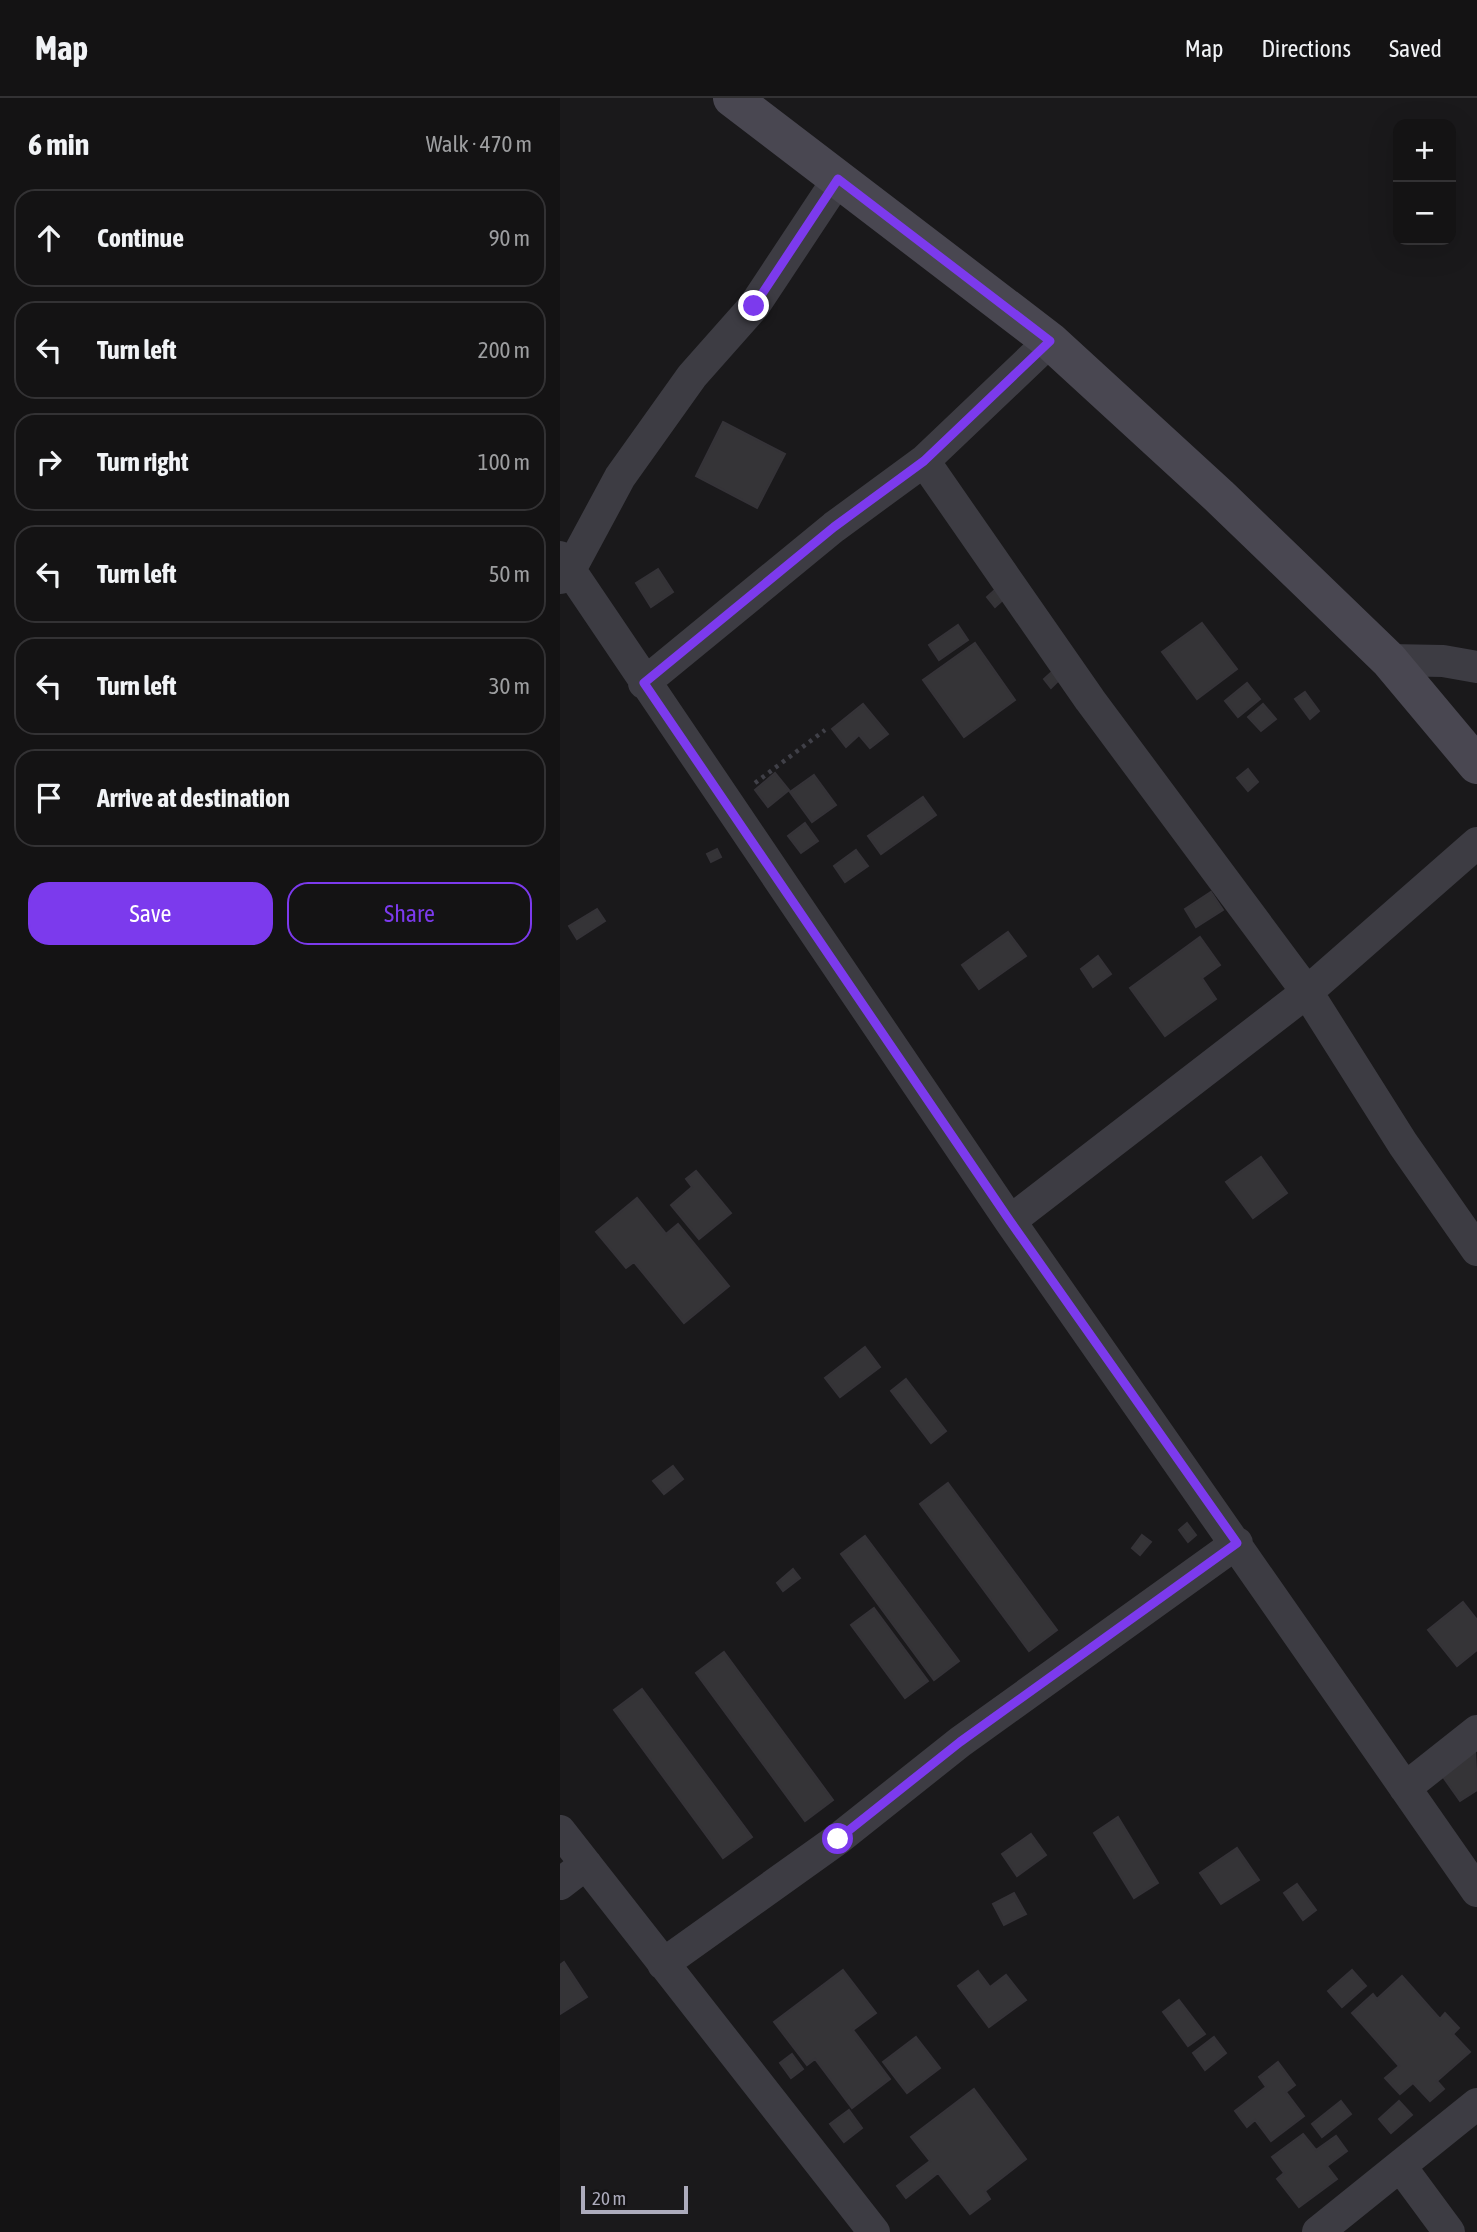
<!DOCTYPE html>
<html lang="en">
<head>
<meta charset="utf-8">
<style>
  :root { --surface:#141314; --page:#212022; --text:#f1f3f6; --muted:#9d9ea0; --line:#333234; --accent:#7c3aed }
  body { margin:0; font-family:"Asap Condensed",sans-serif; background:var(--page); color:var(--text) }
  .controls { position:absolute; right:21px; top:21px; display:grid; overflow:hidden; border-radius:14px; box-shadow:0 7px 28px #0002 }
  .controls button { width:63px; height:63px; display:grid; place-items:center; padding:0; border:0; border-bottom:2px solid var(--line); background:var(--surface); color:var(--text); font:35px sans-serif }
  .scale { position:absolute; left:21px; bottom:18px; width:107px; box-sizing:border-box; padding-left:7px; border:4px solid #acabbc; border-top:0; font-size:19px; line-height:24px; white-space:nowrap; color:#acabbc; -webkit-text-stroke:5px #151416; paint-order:stroke }
  .stop { position:absolute; width:21px; height:21px; margin:-16px; border:5px solid #7c3aed; border-radius:50%; background:#fff }
  .stop.end { background:#7c3aed; border-color:#fff; box-shadow:0 2px 7px #0008 }
  .list { margin:0; padding:0; list-style:none }
  h2 { display:flex; justify-content:space-between; align-items:center; height:91px; margin:0; padding:0 28px; font-size:30px }
  h2 small { font-size:23px; font-weight:400; color:var(--muted) }
  .list li { display:grid; grid-template-columns:46px 1fr auto; gap:21px; align-items:center; box-sizing:border-box; height:98px; margin:0 14px 14px; padding:0 14px; border:2px solid var(--line); border-radius:21px }
  .list b { display:block; font-size:26px; white-space:nowrap }
  .list em { font-size:23px; font-style:normal; color:var(--muted) }
  .actions { display:flex; gap:14px; padding:21px 28px }
  .actions a { flex:1; padding:16px 0; border:2px solid var(--accent); border-radius:21px; text-align:center; font-size:24px; color:var(--accent) }
  .actions .main { background:var(--accent); color:#fff }
  .icon { flex:none; width:38px; height:38px; fill:none; stroke:currentColor; stroke-width:2; stroke-linecap:round; stroke-linejoin:round }
  .map { position:relative; flex:none; width:917px; height:2134px; overflow:hidden }
  header { display:flex; align-items:center; gap:42px; box-sizing:border-box; height:98px; padding:0 35px; background:var(--surface); border-bottom:2px solid var(--line) }
  header strong { font-size:33px }
  nav { display:flex; gap:38px; margin-inline-start:auto; font-size:24px }
  main { display:flex }
  aside { flex:1; background:var(--surface) }
  .map>svg:first-child { display:block }
  .building { fill:#353437; stroke:#353338; stroke-width:2 }
  .lines { fill:none; stroke-linecap:round; stroke-linejoin:round }
  .path { stroke:#404048; stroke-width:4.5; stroke-dasharray:3.5 5; stroke-linecap:butt }
  .street { stroke:#3d3c43; stroke-width:32 }
  .secondary { stroke:#494751; stroke-width:38 }
  .route { stroke:#7c3aed; stroke-width:9 }
</style>
</head>
<body>
<header>
<strong>Map</strong>
<nav><a>Map</a><a>Directions</a><a>Saved</a></nav>
</header>
<main>
<aside>
<h2>6 min<small>Walk · 470 m</small></h2>
<ul class="list">
<li><svg class="icon" aria-label="ahead" viewBox="0 0 24 24"><path d="M12 20V5M6 11l6-6 6 6"/></svg><div><b>Continue</b></div><em>90 m</em></li>
<li><svg class="icon" aria-label="left" viewBox="0 0 24 24"><path d="M17 20v-9H6M10 6l-5 5 5 5"/></svg><div><b>Turn left</b></div><em>200 m</em></li>
<li><svg class="icon" aria-label="right" viewBox="0 0 24 24"><path d="M7 20v-9h11M14 6l5 5-5 5"/></svg><div><b>Turn right</b></div><em>100 m</em></li>
<li><svg class="icon" aria-label="left" viewBox="0 0 24 24"><path d="M17 20v-9H6M10 6l-5 5 5 5"/></svg><div><b>Turn left</b></div><em>50 m</em></li>
<li><svg class="icon" aria-label="left" viewBox="0 0 24 24"><path d="M17 20v-9H6M10 6l-5 5 5 5"/></svg><div><b>Turn left</b></div><em>30 m</em></li>
<li><svg class="icon" aria-label="arrive" viewBox="0 0 24 24"><path d="M6 21V4h12l-3 4 3 4H6"/></svg><div><b>Arrive at destination</b></div></li>
</ul>
<div class="actions"><a class="main">Save</a><a>Share</a></div>
</aside>
<div class="map">
<svg width="917" height="2134" viewBox="0 0 917 2134">
  <rect width="100%" height="100%" fill="#1a191b"/>
  <!-- building -->
  <path class="building" d="M163 324 225 356 197 410 136 378Z
    M98 471 113 494 91 509 76 485Z
    M437 490 445 500 435 509 427 499Z
    M642 525 677 571 637 601 602 554Z
    M398 527 408 542 379 562 369 547Z
    M415 545 455 602 404 639 363 582Z
    M494 572 501 580 491 590 484 581Z
    M687 585 700 601 678 619 665 603Z
    M745 594 759 613 750 621 735 601Z
    M303 606 328 636 310 650 299 637 286 649 272 631Z
    M703 606 716 621 701 633 688 619Z
    M688 671 698 684 688 693 677 680Z
    M215 675 229 692 208 709 195 692Z
    M254 677 276 707 252 724 230 694Z
    M363 699 376 717 321 756 308 738Z
    M245 725 258 743 241 755 228 738Z
    M157 751 161 759 151 764 147 756Z
    M296 752 308 768 285 784 274 768Z
    M651 794 663 812 636 829 625 811Z
    M37 811 45 823 17 841 9 828Z
    M448 834 466 858 419 891 402 867Z
    M640 839 660 867 642 880 656 901 605 938 570 890Z
    M538 858 551 876 533 889 521 871Z
    M701 1059 727 1095 693 1120 666 1084Z
    M136 1073 171 1115 139 1141 111 1107 132 1089 126 1081Z
    M77 1100 106 1136 118 1126 169 1188 124 1225 74 1164 66 1170 36 1134Z
    M305 1249 320 1269 280 1299 265 1280Z
    M346 1281 386 1333 371 1345 331 1293Z
    M113 1368 123 1381 104 1396 93 1383Z
    M388 1385 497 1532 469 1553 360 1406Z
    M627 1425 636 1437 628 1444 619 1432Z
    M582 1437 591 1444 580 1457 572 1450Z
    M305 1438 399 1563 374 1582 281 1456Z
    M233 1471 240 1480 223 1493 217 1485Z
    M903 1504 917 1522V1552L897 1568 868 1532Z
    M314 1510 368 1583 345 1600 291 1527Z
    M164 1554 273 1702 245 1723 136 1575Z
    M82 1591 192 1739 163 1760 54 1612Z
    M915 1652 917 1692 900 1703 881 1676Z
    M558 1719 598 1785 574 1800 534 1735Z
    M471 1736 486 1757 457 1778 442 1756Z
    M677 1750 699 1782 661 1806 640 1775Z
    M737 1786 756 1812 743 1822 724 1795Z
    M454 1795 466 1816 444 1827 433 1806Z
    M4 1864 27 1899 0 1916V1867Z
    M283 1872 316 1915 293 1932 330 1981 292 2010 255 1961 247 1967 214 1924Z
    M792 1872 806 1888 782 1909 768 1893Z
    M418 1873 430 1889 446 1877 466 1902 429 1929 398 1888Z
    M842 1878 880 1921 885 1915 899 1930 893 1936 910 1954 877 1983 884 1991 870 2003 853 1985 840 1996 825 1980 839 1968 792 1915 813 1896 817 1901Z
    M619 1902 645 1936 628 1948 603 1914Z
    M356 1939 380 1970 347 1995 323 1964Z
    M654 1939 666 1955 645 1972 633 1955Z
    M232 1956 243 1971 231 1980 220 1965Z
    M718 1964 735 1987 726 1994 744 2018 711 2043 695 2022 687 2029 675 2013 706 1989 699 1979Z
    M414 1991 466 2061 425 2093 430 2101 410 2116 378 2075 346 2100 337 2088 370 2063 351 2039Z
    M781 2003 791 2016 762 2039 752 2026Z
    M839 2003 852 2017 831 2035 819 2021Z
    M289 2012 302 2030 284 2044 270 2026Z
    M743 2036 756 2052 776 2038 787 2053 767 2068 777 2081 739 2109 717 2081 724 2075 712 2059Z"/>
  <g class="lines">
    <!-- path -->
    <path class="path" d="M195 685 265 632"/>
    <!-- street -->
    <path class="street" d="M364 363 530 602 747 894 843 1046 917 1152
      M0 459 10 472 60 379 132 278 194 208 278 81
      M0 480 10 472 450 1123 917 1793
      M829 562 883 563 917 569
      M84 585 274 429 364 363 490 243
      M450 1123 747 894 917 745
      M845 1690 917 1633
      M0 1733 314 2134
      M0 1786 26 1766
      M103 1866 278 1741 400 1644 677 1445
      M841 2069 889 2134
      M758 2134 917 2006"/>
    <!-- secondary -->
    <path class="secondary" d="M172 0 490 243 659 398 829 562 917 667"/>
  </g>
  <g class="lines">
    <!-- route -->
    <path class="route" d="M194 208 278 81 490 243 364 363 274 429 84 585 450 1123 677 1445 400 1644 278 1741"/>
  </g>
</svg>
<div class="controls">
<button>+</button>
<button>−</button>
</div>
<div class="scale">20 m</div>
<div class="stop" style="left:278px;top:1741px"></div>
<div class="stop end" style="left:194px;top:208px"></div>
</div>
</main>
</body>
</html>
